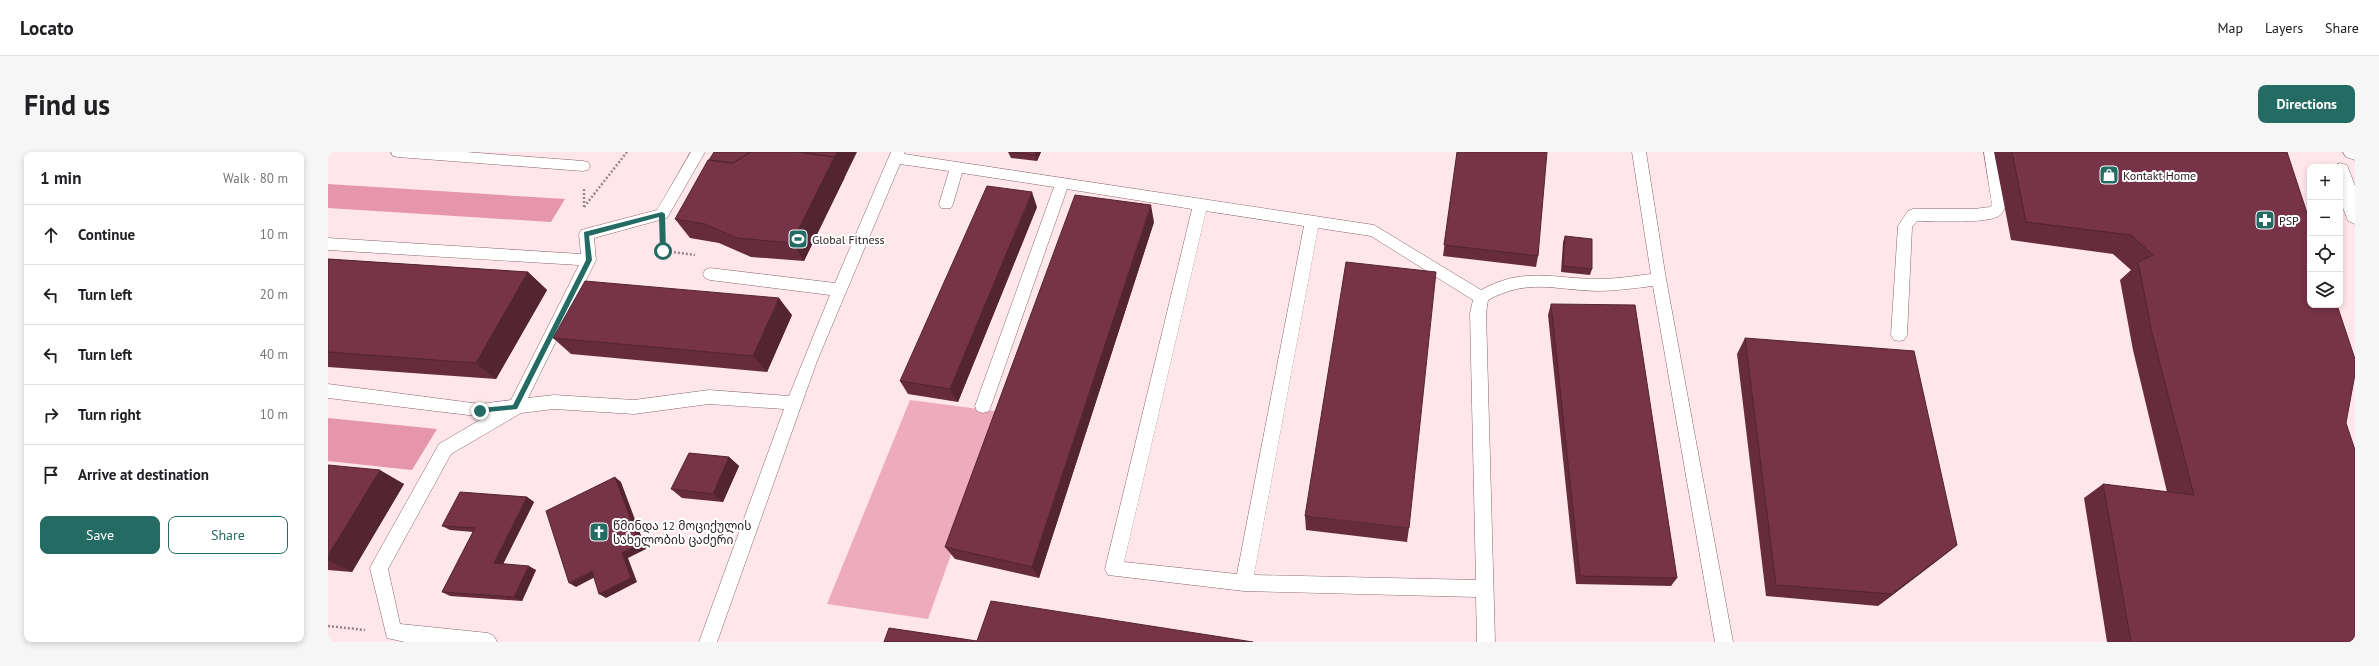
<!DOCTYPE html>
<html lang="en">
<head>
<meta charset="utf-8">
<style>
  :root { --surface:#fff; --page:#f6f6f6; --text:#202124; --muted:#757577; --line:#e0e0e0; --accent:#246c63 }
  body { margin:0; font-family:"PT Sans","Noto Sans Georgian",sans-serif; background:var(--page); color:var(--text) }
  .controls { position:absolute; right:12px; top:12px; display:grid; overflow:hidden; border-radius:8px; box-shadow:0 2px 6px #0003 }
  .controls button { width:36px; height:36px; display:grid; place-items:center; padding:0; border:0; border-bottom:1px solid var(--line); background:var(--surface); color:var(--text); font:20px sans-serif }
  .stop { position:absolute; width:12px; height:12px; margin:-9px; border:3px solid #246c63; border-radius:50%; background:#fff }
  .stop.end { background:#246c63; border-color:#fff; box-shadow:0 1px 4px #0008 }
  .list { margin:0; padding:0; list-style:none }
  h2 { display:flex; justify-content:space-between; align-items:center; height:52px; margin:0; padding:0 16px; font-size:17px }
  h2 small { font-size:13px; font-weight:400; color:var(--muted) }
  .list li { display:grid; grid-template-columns:26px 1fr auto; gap:12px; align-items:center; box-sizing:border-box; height:60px; padding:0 16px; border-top:1px solid var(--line) }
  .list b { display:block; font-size:15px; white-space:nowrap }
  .list em { font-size:13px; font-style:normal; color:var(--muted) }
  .actions { display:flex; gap:8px; padding:12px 16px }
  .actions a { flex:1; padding:9px 0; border:1px solid var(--accent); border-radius:8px; text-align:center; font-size:14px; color:var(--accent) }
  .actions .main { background:var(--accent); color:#fff }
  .icon { flex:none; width:22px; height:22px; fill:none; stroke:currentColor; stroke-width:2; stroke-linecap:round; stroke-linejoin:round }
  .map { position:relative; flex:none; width:2027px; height:490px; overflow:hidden; border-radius:8px }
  header { display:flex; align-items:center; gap:24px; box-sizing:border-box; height:56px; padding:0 20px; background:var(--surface); border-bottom:1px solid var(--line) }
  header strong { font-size:19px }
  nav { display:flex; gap:22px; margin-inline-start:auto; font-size:14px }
  .intro { display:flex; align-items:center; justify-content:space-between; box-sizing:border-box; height:96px; padding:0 24px }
  h1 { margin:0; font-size:28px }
  .button { padding:10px 18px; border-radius:8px; background:var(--accent); color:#fff; font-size:14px; font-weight:700 }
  main { display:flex; gap:24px; padding:0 24px }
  aside { flex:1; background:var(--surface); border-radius:8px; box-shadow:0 2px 6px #0003 }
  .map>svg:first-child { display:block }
  .green { fill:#eeabbb }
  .forest { fill:#e596aa }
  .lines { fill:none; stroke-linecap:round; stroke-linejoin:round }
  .lane-casing { stroke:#87656d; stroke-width:1 }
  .secondary-casing { stroke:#87656d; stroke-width:1 }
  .path { stroke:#99868a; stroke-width:2.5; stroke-dasharray:2 2; stroke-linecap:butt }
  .lane { fill:#fff; fill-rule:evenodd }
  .secondary { fill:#fff; fill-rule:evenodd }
  .wall { fill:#662c3d }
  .shaded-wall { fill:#532432 }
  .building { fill:#773347; stroke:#532432 }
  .route { fill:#246c63 }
  .labels { text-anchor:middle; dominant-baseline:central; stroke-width:4; stroke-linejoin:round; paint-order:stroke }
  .poi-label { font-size:12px; fill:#291b1e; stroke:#fff; text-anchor:start }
</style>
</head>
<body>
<header>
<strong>Locato</strong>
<nav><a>Map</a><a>Layers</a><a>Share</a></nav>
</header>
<div class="intro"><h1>Find us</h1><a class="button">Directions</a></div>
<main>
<aside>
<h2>1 min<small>Walk · 80 m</small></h2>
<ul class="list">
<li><svg class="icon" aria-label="ahead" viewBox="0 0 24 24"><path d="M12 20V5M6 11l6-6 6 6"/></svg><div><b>Continue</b></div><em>10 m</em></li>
<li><svg class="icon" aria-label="left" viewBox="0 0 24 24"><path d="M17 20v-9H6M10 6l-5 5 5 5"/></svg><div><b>Turn left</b></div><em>20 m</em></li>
<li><svg class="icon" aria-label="left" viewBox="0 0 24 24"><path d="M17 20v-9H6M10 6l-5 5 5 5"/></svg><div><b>Turn left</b></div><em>40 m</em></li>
<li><svg class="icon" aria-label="right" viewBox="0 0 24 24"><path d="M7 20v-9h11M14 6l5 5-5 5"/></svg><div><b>Turn right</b></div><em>10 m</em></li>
<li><svg class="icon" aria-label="arrive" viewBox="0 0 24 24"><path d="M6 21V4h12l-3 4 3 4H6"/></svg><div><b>Arrive at destination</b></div></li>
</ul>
<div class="actions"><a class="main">Save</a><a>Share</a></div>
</aside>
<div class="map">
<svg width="2027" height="490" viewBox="0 0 2027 490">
  <rect width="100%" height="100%" fill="#fee6eb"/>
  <!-- green -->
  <path class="green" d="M582 248 674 260 600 467 499 452Z"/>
  <!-- forest -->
  <path class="forest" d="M0 32 237 47 223 70 0 56Z
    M0 266 109 277 84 318 0 309Z"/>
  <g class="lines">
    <!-- lane casing -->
    <g class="lane-casing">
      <path id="lane" d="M63 0H138L255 9 260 10 262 14 260 18 255 19 70 5 65 4Z
        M363 0H377L339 66 266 86 268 108 200 246 226 243 306 248 381 238 461 244 502 143 382 128 377 126 375 122 377 118 382 116 507 131 563 0H577L576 2 1046 73 1153 138C1197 114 1225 127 1271 127 1288 127 1306 124 1323 122L1304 0H1318L1338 127 1405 490H1387L1325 134C1307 136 1288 139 1270 139 1226 138 1201 126 1160 148L1158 161 1167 490H1149L1148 445 916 439 780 423 777 417 864 57 739 37 663 254 661 259 655 261 649 259 647 254 726 35 634 21 625 52 623 56H613L611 52 621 19 572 12 489 209 389 490H371L456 257 381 252 306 262 226 257 193 261 123 302 60 417 72 472 160 481 166 484 169 490H77L59 486 42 416 45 410 111 292 157 265 0 246V232L152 252 183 248 251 113 0 98V86L253 102 251 82 253 78 329 58ZM878 59 976 74 909 422 796 410ZM990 76 1043 84 1145 148 1142 161 1148 428 926 423Z
        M1656 0H1670L1678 54C1676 57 1674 62 1671 64 1658 72 1606 69 1589 69L1584 75 1579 183 1576 188 1571 189 1566 188 1563 183 1570 74 1580 59 1585 57H1646L1662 55 1664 53Z"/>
    </g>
    <!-- secondary casing -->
    <g class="secondary-casing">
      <path id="secondary" d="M2015 0H2027V8L2018 5Z
        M2012 11 2019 13 2027 34V72L2020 69 2012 48V15H2004Z"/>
    </g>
    <!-- path -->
    <path class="path" d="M256 37V56
      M256 55 299 0
      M335 86V99L367 103
      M0 474 37 478"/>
    <!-- lane -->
    <use href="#lane" class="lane"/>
    <!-- secondary -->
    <use href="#secondary" class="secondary"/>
  </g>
  <!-- wall -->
  <path class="wall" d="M680 0H713L709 9 683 6Z
    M1129 0 1210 104 1208 115 1115 104Z
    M1666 0H1959L2018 271 2027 490H1779L1756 346 1775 332 1839 340 1805 198 1792 128 1803 118 1785 102 1683 88Z
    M517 25 476 109 423 105 391 91 362 86 347 67Z
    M709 55 630 250 580 242 572 229Z
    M826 70 711 426 627 407 617 395Z
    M1237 84 1264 117 1262 123 1233 120 1235 90Z
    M0 107 200 120 219 138 168 227 0 215Z
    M1223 152 1349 426 1343 434 1248 432 1220 163Z
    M464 163 439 220 243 202 225 186Z
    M1417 186 1629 393 1614 405 1550 454 1438 444 1409 202Z
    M401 305 411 314 395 350 354 346 343 337Z
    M0 313 76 332 24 420 0 418Z
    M199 345 206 350 175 412 208 418 194 449 122 444 114 440 145 380 122 378 114 374Z
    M977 364 1081 376 1079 390 978 378Z"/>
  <!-- shaded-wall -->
  <path class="shaded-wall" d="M509 0H529L476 109 464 91 506 5Z
    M708 0H713L709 9 707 3Z
    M704 40 709 55 630 250 622 237Z
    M823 53 826 70 711 426 704 415Z
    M200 120 219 138 168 227 148 211Z
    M451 146 464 163 439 220 425 204Z
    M401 305 411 314 395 350 385 342Z
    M52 318 76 332 24 420 0 408V404Z
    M287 325 293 330 318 397 300 406 309 430 278 446 271 442 294 401Z
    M199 345 206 350 173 416 166 411Z
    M1629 393 1614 405 1550 454 1564 442Z
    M201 414 208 418 194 449 186 445Z
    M264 419 271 423 248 435 241 431Z"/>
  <!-- building -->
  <path class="building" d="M386 0H423L405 11 381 8Z
    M423 0H470L506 5 464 91 409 86 377 72 347 67 380 8 405 11Z
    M470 0H509L506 6V5Z
    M682 0H708L707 3Z
    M1129 0H1219L1210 104 1116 93Z
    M1684 0H1959L1982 70V153H2009L2027 207V222L2018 271 2027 298V490H1803L1775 332 1866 343 1824 181 1810 110 1825 103 1803 83 1698 70Z
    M659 34 704 40 622 237 572 229Z
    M747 43 823 53 704 415 617 395Z
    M1237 84 1264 87V117L1235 114Z
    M0 107 200 120 148 211 0 200Z
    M1018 110 1108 120 1081 376 977 364Z
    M257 129 451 146 425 204 225 186Z
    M1223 152 1307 153 1349 426 1252 424Z
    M1417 186 1586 199 1629 393 1564 442 1448 433Z
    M361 301 401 305 385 342 343 337Z
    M0 313 52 318 0 404Z
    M287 325 312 392 294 401 303 426 271 442 264 419 241 431 218 359Z
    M132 340 199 345 166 411 201 414 186 445 114 440 147 376 114 374Z
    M663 449 925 490H556L561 476 649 489Z"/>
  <!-- route -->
  <path class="route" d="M334 60 337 62 338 99 335 101 332 99 331 65 261 84 264 108 189 257 149 261V257L152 256 185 253 258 108 256 80Z"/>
  <!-- icons -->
  <defs>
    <g id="shop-square" transform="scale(1)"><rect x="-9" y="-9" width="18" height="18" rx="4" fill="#246c63" stroke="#fff"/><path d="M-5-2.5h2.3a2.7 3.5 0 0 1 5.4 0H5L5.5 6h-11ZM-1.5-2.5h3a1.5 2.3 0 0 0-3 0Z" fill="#fff"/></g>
    <g id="pharmacy-square" transform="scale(1)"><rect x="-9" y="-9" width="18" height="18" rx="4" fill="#246c63" stroke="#fff"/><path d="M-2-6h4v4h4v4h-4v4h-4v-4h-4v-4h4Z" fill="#fff"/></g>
    <g id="stadium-square" transform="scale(1)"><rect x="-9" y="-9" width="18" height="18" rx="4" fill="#246c63" stroke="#fff"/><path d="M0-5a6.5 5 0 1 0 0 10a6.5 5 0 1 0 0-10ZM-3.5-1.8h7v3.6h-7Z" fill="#fff"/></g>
    <g id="church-square" transform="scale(1)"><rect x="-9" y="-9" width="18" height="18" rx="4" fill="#246c63" stroke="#fff"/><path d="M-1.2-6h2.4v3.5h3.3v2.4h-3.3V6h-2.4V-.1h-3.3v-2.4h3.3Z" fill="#fff"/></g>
  </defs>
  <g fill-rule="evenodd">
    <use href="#shop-square" x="1781" y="23"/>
    <use href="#pharmacy-square" x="1937" y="68"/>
    <use href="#stadium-square" x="470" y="87"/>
    <use href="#church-square" x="271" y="380"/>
  </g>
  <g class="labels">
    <!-- poi labels -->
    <g class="poi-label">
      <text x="1795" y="23">Kontakt Home</text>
      <text x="1951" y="68">PSP</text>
      <text x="484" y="87">Global Fitness</text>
      <text x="285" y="373">წმინდა 12 მოციქულის<tspan x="285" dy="14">სახელობის ცაძერი</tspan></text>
    </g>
  </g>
</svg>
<div class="controls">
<button>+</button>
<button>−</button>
<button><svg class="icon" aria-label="locate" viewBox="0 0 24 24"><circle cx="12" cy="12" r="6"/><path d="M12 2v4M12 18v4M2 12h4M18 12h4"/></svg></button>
<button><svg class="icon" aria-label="layers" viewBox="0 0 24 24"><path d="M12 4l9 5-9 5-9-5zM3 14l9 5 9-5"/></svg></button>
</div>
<div class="stop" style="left:335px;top:99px"></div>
<div class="stop end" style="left:152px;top:259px"></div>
</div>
</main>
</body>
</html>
